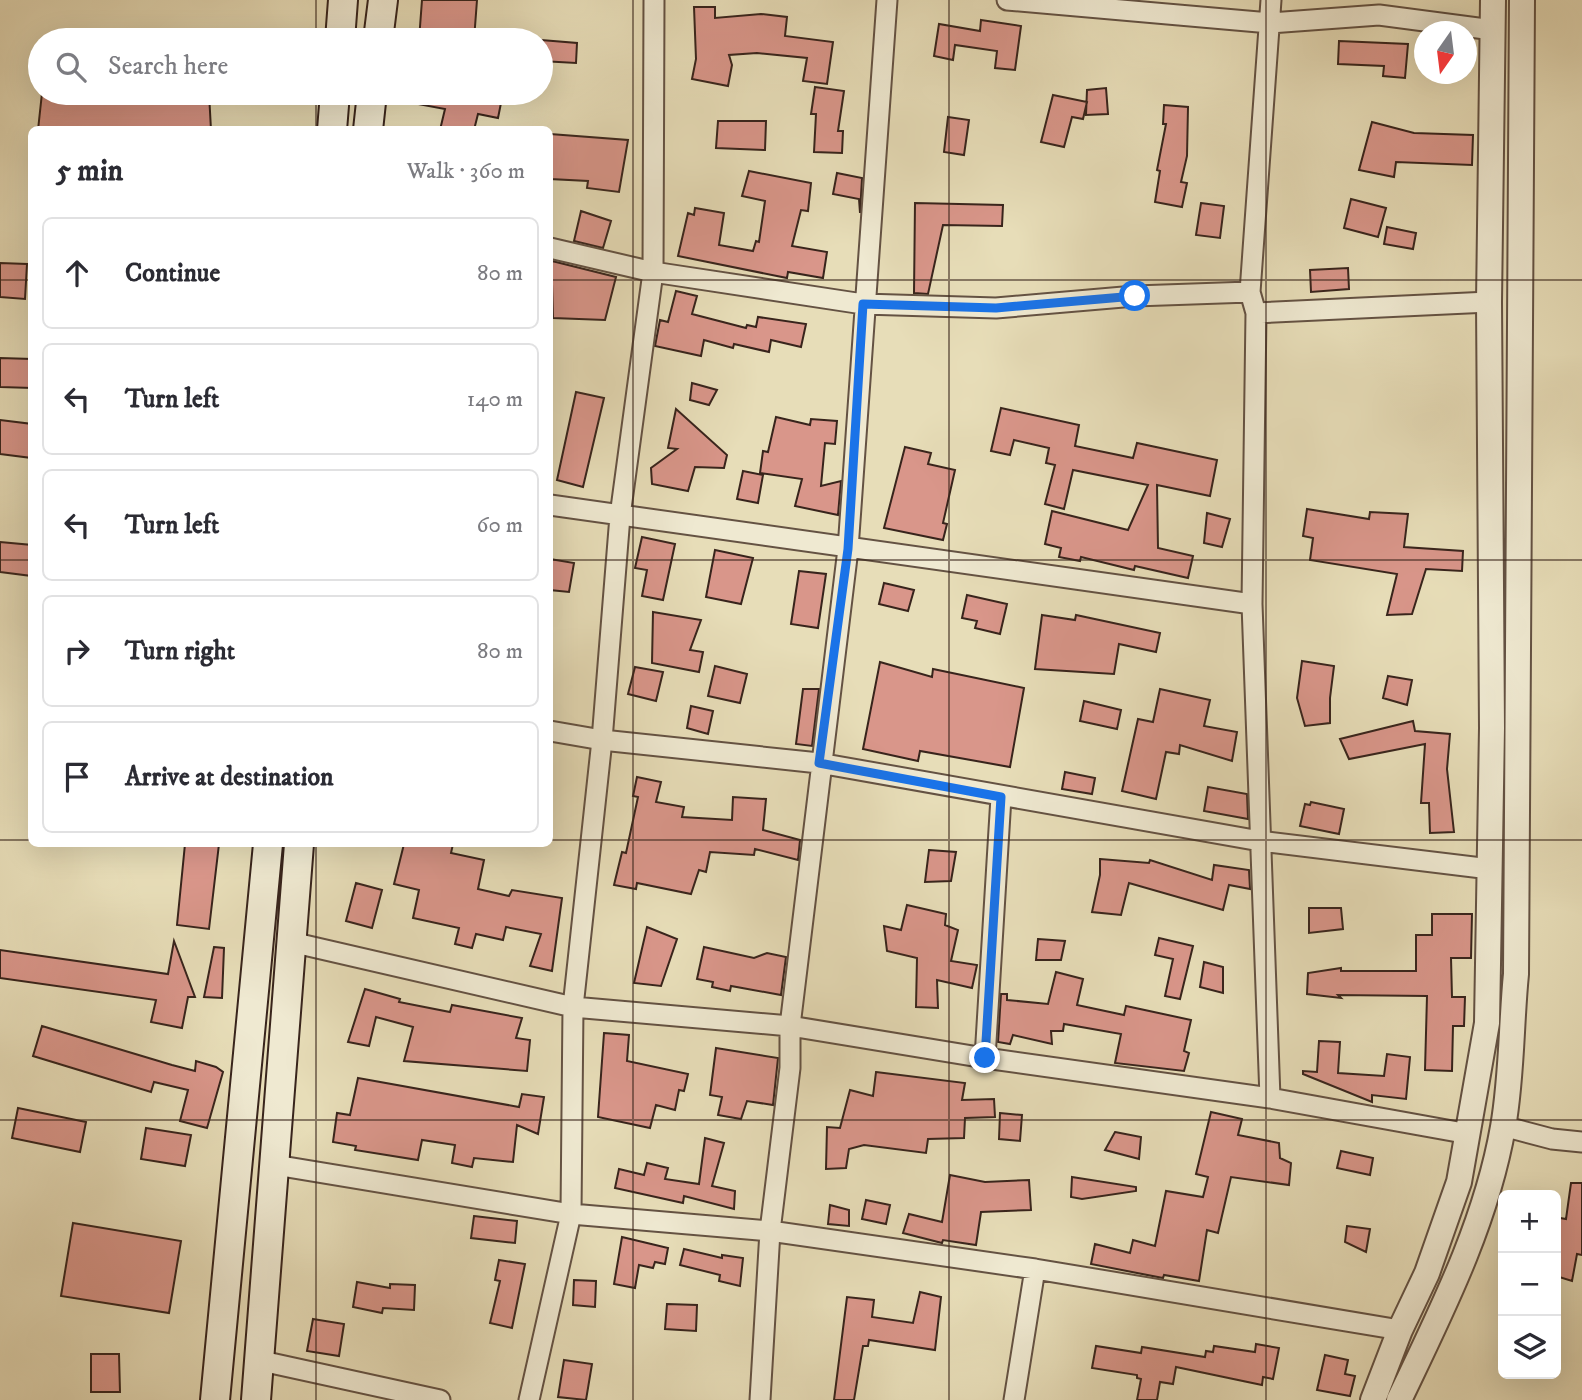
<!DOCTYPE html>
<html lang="en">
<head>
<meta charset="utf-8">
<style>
  :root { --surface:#fff; --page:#f7f7f7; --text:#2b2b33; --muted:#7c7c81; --line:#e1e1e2 }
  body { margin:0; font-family:"IM FELL DW Pica",serif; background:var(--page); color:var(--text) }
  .controls { position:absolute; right:21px; bottom:21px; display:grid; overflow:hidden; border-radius:10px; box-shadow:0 7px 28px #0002 }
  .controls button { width:63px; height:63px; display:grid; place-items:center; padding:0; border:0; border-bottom:2px solid var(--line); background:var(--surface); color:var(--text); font:35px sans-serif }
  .compass { position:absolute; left:1414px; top:21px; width:63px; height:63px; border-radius:50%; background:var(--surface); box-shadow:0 7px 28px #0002; rotate:194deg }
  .stop { position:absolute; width:21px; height:21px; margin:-16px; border:5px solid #1a73e8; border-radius:50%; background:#fff }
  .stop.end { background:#1a73e8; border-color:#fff; box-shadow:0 2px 7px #0008 }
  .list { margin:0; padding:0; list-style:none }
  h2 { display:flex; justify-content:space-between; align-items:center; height:91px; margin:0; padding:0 28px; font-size:30px }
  h2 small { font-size:23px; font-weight:400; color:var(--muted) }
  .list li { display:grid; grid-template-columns:46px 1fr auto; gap:21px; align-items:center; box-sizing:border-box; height:112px; margin:0 14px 14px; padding:0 14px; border:2px solid var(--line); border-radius:10px }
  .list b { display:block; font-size:26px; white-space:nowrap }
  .list em { font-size:23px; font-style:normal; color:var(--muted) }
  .icon { flex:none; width:38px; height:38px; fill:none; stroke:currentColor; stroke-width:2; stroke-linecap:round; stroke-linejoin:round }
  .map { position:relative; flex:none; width:1582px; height:1400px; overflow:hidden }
  .search { position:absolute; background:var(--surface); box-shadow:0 7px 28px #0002; left:28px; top:28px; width:525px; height:77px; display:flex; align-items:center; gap:18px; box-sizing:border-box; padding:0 24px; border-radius:38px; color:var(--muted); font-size:26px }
  .panel { position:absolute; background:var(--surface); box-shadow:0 7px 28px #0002; left:28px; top:126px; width:525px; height:721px; border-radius:10px }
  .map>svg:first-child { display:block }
  .building { fill:#d9968a; stroke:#38241c; stroke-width:2 }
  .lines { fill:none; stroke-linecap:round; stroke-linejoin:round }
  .minor-casing { stroke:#645243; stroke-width:23 }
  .tertiary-casing { stroke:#645243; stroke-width:28 }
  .secondary-casing { stroke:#38241c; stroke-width:32 }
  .minor { stroke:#efe9d1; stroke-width:19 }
  .tertiary { stroke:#efe9d1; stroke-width:24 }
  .secondary { stroke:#efe9d1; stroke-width:28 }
  .route { stroke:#1a73e8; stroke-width:9 }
  .grid { fill:none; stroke:#38241c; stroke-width:2; stroke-opacity:0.55 }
</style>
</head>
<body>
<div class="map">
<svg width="1582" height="1400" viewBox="0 0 1582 1400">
  <rect width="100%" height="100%" fill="#e7ddb8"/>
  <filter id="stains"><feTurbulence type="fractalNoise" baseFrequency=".00286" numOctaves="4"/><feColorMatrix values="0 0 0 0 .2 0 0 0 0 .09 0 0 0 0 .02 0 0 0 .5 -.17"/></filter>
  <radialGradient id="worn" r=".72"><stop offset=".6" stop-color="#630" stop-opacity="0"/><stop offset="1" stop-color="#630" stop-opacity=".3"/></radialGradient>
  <!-- building -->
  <path class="building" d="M422 0H477L474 40H419Z
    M694 7H715V18L761 14 787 17 785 36 833 42 827 84 803 81 807 58 757 53 729 55 732 65 728 86 692 79 696 59Z
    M981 20 1021 26 1015 70 995 68 997 51 955 45 953 60 934 56 939 24 980 31Z
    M541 40 577 43 576 63 541 61Z
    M1339 41 1408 44 1405 78 1383 76 1384 66 1338 64Z
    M815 87 844 91 838 131H843L842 153 814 152 816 114H811Z
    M1106 88 1108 114 1086 115 1087 90Z
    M42 93H209L211 130H38Z
    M407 93H503L498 118 478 114 474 130H440L445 109 407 102Z
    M1053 95 1087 102 1083 119 1072 117 1064 147 1041 142Z
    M1164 105 1188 107 1187 156 1181 182 1187 183 1182 207 1155 202 1160 171 1157 170 1166 124H1163Z
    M948 117 969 120 964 155 944 152Z
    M718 121H766L765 150 716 148Z
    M1372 122 1414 133 1473 135 1472 165 1396 162 1394 177 1359 170Z
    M550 134 628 140 619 192 587 188 588 181 550 179Z
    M749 171 811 183 808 211 801 210 792 246 827 252 823 278 788 272 787 278 678 256 688 213 694 215 695 208 724 213 719 245 753 251 756 241 759 242 765 201 742 196Z
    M837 173 862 178 860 213 859 199 833 194Z
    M1351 199 1386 208 1378 237 1344 228Z
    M915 203 1003 205 1002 226 943 225 928 294 914 293Z
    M1201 203 1224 206 1220 238 1196 235Z
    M581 211 611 221 603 248 574 241Z
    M1387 227 1416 233 1413 249 1384 244Z
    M552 261 616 277 605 320 553 318 552 284 550 283Z
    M0 263 27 264 25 299 0 297Z
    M1348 268 1349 289 1311 292 1310 270Z
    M676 291 697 296 692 314 746 328 747 325 756 327 758 317 806 324 801 347 771 340 769 352 734 344 733 348 704 340 701 356 655 346 660 320 668 322Z
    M0 358 32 359V388L0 387Z
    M692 383 717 390 709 405 690 400Z
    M576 392 604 398 583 487 557 480Z
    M1001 408 1079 425 1075 446 1133 458 1137 443 1217 460 1210 496 1157 485 1158 548 1193 556 1188 578 1135 566 1134 570 1081 557 1080 561 1059 557 1061 548 1045 544 1052 511 1128 530 1148 485 1073 470 1064 509 1045 504 1055 465 1046 463 1049 448 1014 440 1010 455 991 451Z
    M676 409 727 455 724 468 695 467 688 491 652 484 651 468 677 449 668 448Z
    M776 417 810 425 811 419 837 421 835 444 825 443 821 486 841 481 838 515 795 506 802 479 760 473 763 451 768 452Z
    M0 420 32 424V458L0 454Z
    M905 447 931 453 928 464 955 470 943 523 947 524 943 540 884 528Z
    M743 471 763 475 758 503 737 499Z
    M1307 509 1369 519 1370 512 1408 514 1404 547 1463 551 1462 571 1426 569 1412 614 1387 615 1397 574 1310 560 1313 538 1303 536Z
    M1207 513 1230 519 1222 547 1204 543Z
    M642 537 675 544 663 600 642 596 647 570 635 568Z
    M0 542 32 545V576L0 572Z
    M715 550 753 558 741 604 706 597Z
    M550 559 574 563 569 592 550 590Z
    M799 571 826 574 818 628 791 624Z
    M884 583 914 590 908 611 879 604Z
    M967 595 1007 604 1000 634 975 628 977 621 962 618Z
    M653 612 701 620 690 650 703 652 699 672 652 663Z
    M1042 615 1075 620 1076 615 1160 633 1156 652 1119 644 1114 674 1035 669Z
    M1302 661 1334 666 1330 698V723L1305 726 1297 698Z
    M880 662 932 677 933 669 1024 688 1010 767 920 751 918 761 863 749Z
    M715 666 747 674 740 703 708 696Z
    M635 667 663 672 656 701 628 694Z
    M1388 676 1412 680 1407 705 1383 698Z
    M803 689H819L812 746 796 744Z
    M1160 689 1210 700 1204 726 1237 732 1232 761 1180 745 1179 754 1166 752 1156 799 1122 791 1138 719 1153 722Z
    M1084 701 1121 710 1117 729 1080 721Z
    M691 706 713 711 708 734 687 728Z
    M1413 721 1415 731 1450 734 1447 769 1454 832 1430 833 1429 803H1421L1425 744 1349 759 1340 739Z
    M1065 772 1095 778 1092 794 1062 789Z
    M637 777 661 782 656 802 684 807 682 817 732 820 733 797 766 799 763 830 800 840 798 860 755 849 754 855 710 852 706 872 699 870 691 894 637 883 636 889 614 885 622 852 626 853 638 797 633 796Z
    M1208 787 1247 794 1248 819 1204 811Z
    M1311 802 1344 809 1339 834 1300 826 1305 804 1310 805Z
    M185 844H219L209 929 177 925Z
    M404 844H453L451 853 484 860 478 889 509 896 512 890 562 898 552 971 530 966 541 934 506 927 503 940 476 934 472 948 455 944 459 928 413 918 419 890 394 884Z
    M929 850 956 852 951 881 925 882Z
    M1100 859 1149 863 1150 860 1212 880 1214 865 1249 870 1250 889 1229 885 1223 910 1129 883 1121 915 1092 912 1100 875Z
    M356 883 382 890 372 928 346 921Z
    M907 905 946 914 945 925 958 930 951 961 977 965 972 988 937 980 938 1008 916 1007 917 958 887 951 884 926 901 930Z
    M1309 908H1341L1343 929 1309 933Z
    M1432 914H1472L1471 958H1451L1452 997H1465L1464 1026H1453L1452 1071 1425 1070 1427 996 1338 995 1341 998 1307 994 1308 973 1341 968V971H1416V935H1432Z
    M647 927 677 939 661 986 634 983Z
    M1159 938 1193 946 1180 999 1165 996 1173 959 1155 955Z
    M1038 939 1065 941 1061 960H1036Z
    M174 941 195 997H188L182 1028 151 1022 156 1000 0 978V950L168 974Z
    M214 947 224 948 222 998 204 997Z
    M704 947 754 958 767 953 786 957 781 995 731 986 730 991 712 987 713 982 697 979Z
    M1204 962 1223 967V993L1200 987Z
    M1056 972 1083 979 1077 1005 1124 1015 1126 1006 1191 1020 1184 1051 1189 1053 1184 1071 1115 1063 1121 1034 1064 1024 1063 1031H1051L1052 1044 1013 1035 1010 1044 998 1042 1001 994H1007V1000L1048 1004Z
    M365 989 400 999 399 1002 450 1012 452 1005 522 1018 516 1038 530 1040 527 1071 404 1061 413 1027 376 1017 369 1046 348 1042Z
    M42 1026 172 1065 195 1071 196 1061 216 1067 223 1072 207 1128 180 1121 188 1090 154 1082 151 1092 33 1056Z
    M604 1033 629 1035 627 1061 688 1074 684 1091 679 1090 675 1110 656 1105 650 1128 598 1117Z
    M1319 1041 1340 1042 1338 1073 1384 1076 1387 1054 1410 1057 1406 1099 1372 1095V1102L1303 1074V1071L1317 1072Z
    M716 1048 778 1058 773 1105 747 1101 741 1119 718 1115 722 1097 710 1095Z
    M876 1072 965 1083 962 1100 994 1099 995 1117 965 1118 964 1138 928 1139 926 1153 864 1145 849 1149 846 1168 826 1169 827 1127 840 1128 850 1090 873 1096Z
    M358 1078 519 1107 522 1094 544 1097 538 1134 517 1125 513 1162 474 1158 472 1167 452 1163 455 1145 422 1140 418 1160 355 1150 356 1146 333 1142 337 1113 350 1115Z
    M18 1108 86 1122 80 1152 12 1138Z
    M1211 1112 1242 1119 1238 1135 1279 1143 1280 1158 1291 1163 1289 1185 1231 1177 1218 1233 1207 1230 1199 1281 1164 1275 1163 1278 1091 1264 1095 1244 1130 1253 1133 1240 1155 1246 1166 1191 1203 1197 1208 1177 1196 1174Z
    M1000 1113 1022 1115 1020 1141 999 1139Z
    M146 1128 191 1135 185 1166 141 1159Z
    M1115 1132 1141 1137 1139 1159 1105 1150Z
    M705 1138 724 1143 712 1186 735 1191 734 1209 684 1196 683 1203 615 1188 619 1169 644 1175 647 1163 668 1168 665 1179 699 1184Z
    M1341 1151 1373 1158 1370 1175 1337 1168Z
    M950 1175 985 1182 1029 1180 1031 1210 981 1212 976 1245 943 1240 942 1243 903 1233 909 1214 942 1222Z
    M1072 1177 1136 1187V1191L1082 1199 1071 1197Z
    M1571 1183H1582V1255L1577 1254 1572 1281 1556 1276V1243L1560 1218 1566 1219Z
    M866 1200 890 1205 886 1224 862 1219Z
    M830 1205 849 1210V1226L828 1224Z
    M474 1216 517 1221 515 1243 471 1238Z
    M73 1223 181 1241 169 1313 61 1296Z
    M1347 1226 1370 1229 1366 1252 1345 1242Z
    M622 1237 668 1248 665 1264 655 1262 653 1268 639 1265 635 1288 614 1284Z
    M684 1249 722 1258V1255L743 1258 740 1286 719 1281 720 1275 680 1265Z
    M499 1260 525 1264 512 1328 490 1323 500 1281 495 1280Z
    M574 1280 596 1281 595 1307 573 1305Z
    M357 1282 390 1288V1284L415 1285 414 1310 383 1308 382 1313 353 1307Z
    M920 1292 941 1297 935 1350 869 1340 868 1346H863L854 1400H834L847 1297 874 1300 872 1317 913 1323Z
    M667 1304 697 1305 696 1331 665 1329Z
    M313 1319 344 1324 339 1356 307 1351Z
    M1256 1344 1279 1348 1273 1379 1263 1377 1262 1385 1176 1367 1173 1384 1160 1382 1157 1400H1137L1141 1379 1137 1378V1375L1092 1368 1096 1346 1141 1353 1142 1347 1205 1357 1206 1351 1213 1352 1214 1346 1255 1352Z
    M91 1354H119L120 1392H91Z
    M1325 1355 1348 1360 1345 1374 1355 1376 1350 1396 1317 1390Z
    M564 1360 592 1364 586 1400 558 1397Z"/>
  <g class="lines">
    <!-- minor casing -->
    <g class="minor-casing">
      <path id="minor" d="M1007 0 1270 23 1379 15 1493 30
        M550 248 653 272 863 304 996 308 1135 296 1250 292
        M1256 313 1489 302
        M550 505 1252 604
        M550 731 602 740 819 763 1260 841 1490 869
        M291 942 573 1007 790 1026 985 1058 1270 1098 1469 1134
        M985 1058 1001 797
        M1270 1098 1252 604 1256 313 1250 292 1271 0
        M1503 1126 1552 1139 1582 1142
        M275 1165 571 1214 770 1231 1035 1269 1400 1330
        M257 1360 440 1400
        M529 1400 571 1214 573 1007 602 740 620 516 653 272 654 0
        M760 1400 770 1231 790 1068V1026L848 549 887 0
        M1014 1400 1035 1269"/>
    </g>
    <!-- tertiary casing -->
    <g class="tertiary-casing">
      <path id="tertiary" d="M1373 1400 1400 1330 1427 1273 1459 1182 1487 1023 1492 728 1489 302 1493 0
        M1399 1400C1441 1312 1486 1224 1503 1127 1512 1077 1511 1024 1516 974L1522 0"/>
    </g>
    <!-- secondary casing -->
    <g class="secondary-casing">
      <path id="secondary" d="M340 40 343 0
        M378 40 383 0
        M332 130 335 93
        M368 130 372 93
        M215 1400 268 844
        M256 1400 299 844"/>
    </g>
    <!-- minor -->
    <use href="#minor" class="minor"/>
    <!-- tertiary -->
    <use href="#tertiary" class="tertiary"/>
    <!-- secondary -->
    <use href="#secondary" class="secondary"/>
  </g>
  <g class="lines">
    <!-- route -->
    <path class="route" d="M985 1058 1001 797 819 763 848 549 863 304 996 308 1135 296"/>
  </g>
  <!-- grid -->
  <path class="grid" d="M316 0V40M633 0V1400M949 0V1400M1266 0V1400M316 93V130M0 280H32M550 280H1582M0 560H32M550 560H1582M0 840H32M550 840H1582M316 844V1400M0 1120H1582"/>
  <rect width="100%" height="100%" filter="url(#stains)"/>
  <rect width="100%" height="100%" fill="url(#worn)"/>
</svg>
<div class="controls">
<button>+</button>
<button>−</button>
<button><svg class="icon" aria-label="layers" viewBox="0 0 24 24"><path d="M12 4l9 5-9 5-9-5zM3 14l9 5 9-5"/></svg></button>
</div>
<svg class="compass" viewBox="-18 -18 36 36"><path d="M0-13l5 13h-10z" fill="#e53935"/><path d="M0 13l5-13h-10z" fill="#7c7c81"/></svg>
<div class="stop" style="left:1135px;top:296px"></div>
<div class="stop end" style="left:985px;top:1058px"></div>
<div class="search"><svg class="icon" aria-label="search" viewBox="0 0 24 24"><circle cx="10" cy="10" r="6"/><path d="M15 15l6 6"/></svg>Search here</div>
<section class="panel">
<h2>5 min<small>Walk · 360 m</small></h2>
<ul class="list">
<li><svg class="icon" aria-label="ahead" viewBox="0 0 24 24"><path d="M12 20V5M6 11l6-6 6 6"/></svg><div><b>Continue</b></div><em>80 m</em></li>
<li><svg class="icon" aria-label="left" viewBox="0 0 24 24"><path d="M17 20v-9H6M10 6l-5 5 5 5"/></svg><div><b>Turn left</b></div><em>140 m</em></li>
<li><svg class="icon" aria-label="left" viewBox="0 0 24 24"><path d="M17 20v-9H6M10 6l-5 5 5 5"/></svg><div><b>Turn left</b></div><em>60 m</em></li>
<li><svg class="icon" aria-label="right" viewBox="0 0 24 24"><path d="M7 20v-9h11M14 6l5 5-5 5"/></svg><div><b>Turn right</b></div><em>80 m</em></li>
<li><svg class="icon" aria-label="arrive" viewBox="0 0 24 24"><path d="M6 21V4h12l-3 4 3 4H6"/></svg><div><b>Arrive at destination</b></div></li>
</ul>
</section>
</div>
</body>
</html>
